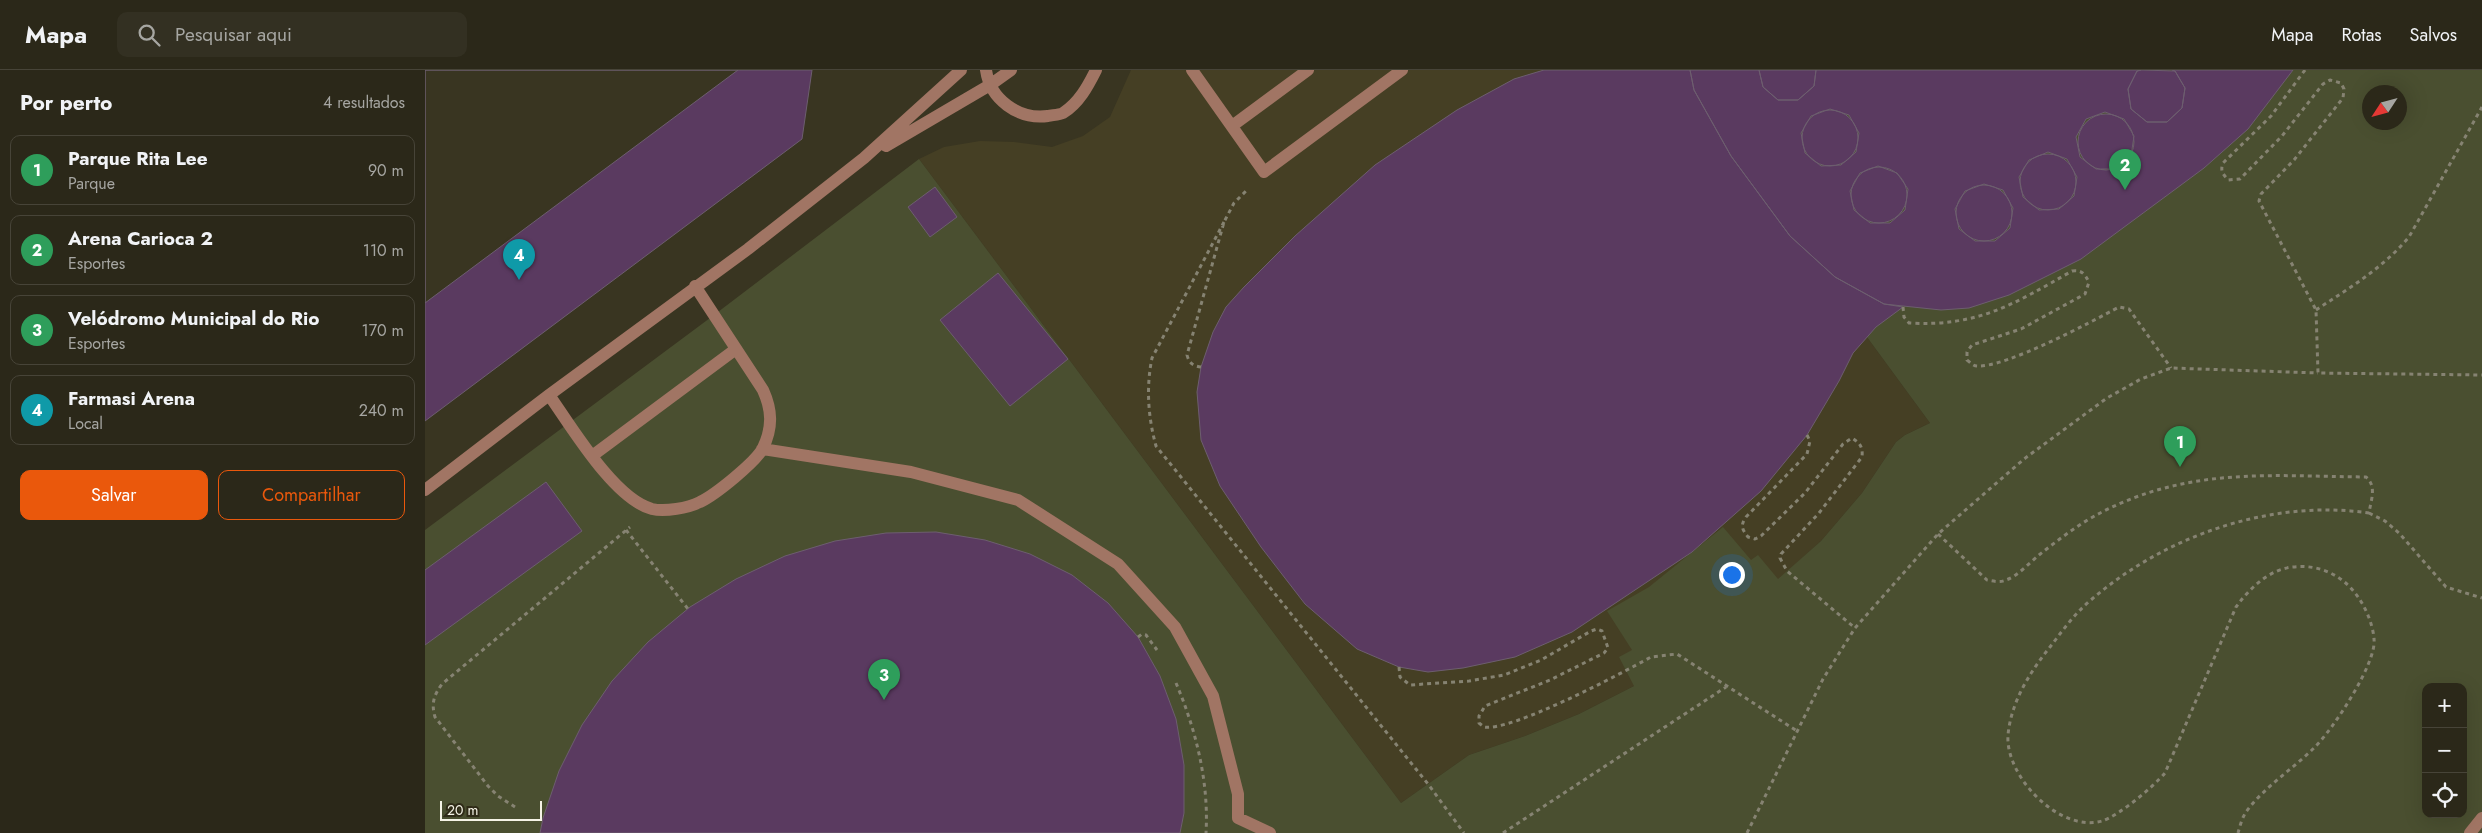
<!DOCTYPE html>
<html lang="pt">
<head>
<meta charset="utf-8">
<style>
  :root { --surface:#2b2819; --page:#333022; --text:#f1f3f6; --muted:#a6a6a2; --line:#474438; --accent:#ea580c }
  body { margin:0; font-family:Jost,sans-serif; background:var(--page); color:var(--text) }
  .controls { position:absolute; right:15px; bottom:15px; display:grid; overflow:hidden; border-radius:10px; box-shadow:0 5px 20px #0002 }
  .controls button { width:45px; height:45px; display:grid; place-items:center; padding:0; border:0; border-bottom:1px solid var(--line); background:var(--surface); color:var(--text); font:25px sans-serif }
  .compass { position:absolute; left:1937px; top:15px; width:45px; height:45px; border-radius:50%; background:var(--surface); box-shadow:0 5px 20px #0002; rotate:234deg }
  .scale { position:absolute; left:15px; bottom:12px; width:102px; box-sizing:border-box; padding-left:5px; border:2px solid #f5f3e6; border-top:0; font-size:14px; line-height:18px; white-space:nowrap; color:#f5f3e6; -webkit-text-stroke:4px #2f2b17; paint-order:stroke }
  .you { position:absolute; left:1306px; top:504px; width:18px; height:18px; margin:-12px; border:4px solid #fff; border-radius:50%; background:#1a73e8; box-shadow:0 0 0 8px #1a73e833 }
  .badge { display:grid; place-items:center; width:32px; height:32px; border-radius:50%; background:var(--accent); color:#fff; font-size:16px; font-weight:700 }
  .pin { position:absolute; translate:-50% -41px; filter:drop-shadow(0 1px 2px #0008) }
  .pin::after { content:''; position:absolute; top:26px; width:18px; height:15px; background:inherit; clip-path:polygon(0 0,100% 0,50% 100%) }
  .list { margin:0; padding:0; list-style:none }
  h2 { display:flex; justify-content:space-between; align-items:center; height:65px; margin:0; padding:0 20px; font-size:21px }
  h2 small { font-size:16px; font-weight:400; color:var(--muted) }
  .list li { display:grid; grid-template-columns:32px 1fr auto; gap:15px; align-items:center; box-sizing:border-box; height:70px; margin:0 10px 10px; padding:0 10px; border:1px solid var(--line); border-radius:10px }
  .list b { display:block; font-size:19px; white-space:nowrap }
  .list p { margin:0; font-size:16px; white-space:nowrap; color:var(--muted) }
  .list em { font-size:16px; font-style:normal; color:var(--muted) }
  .actions { display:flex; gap:10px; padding:15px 20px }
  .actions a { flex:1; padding:11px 0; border:1px solid var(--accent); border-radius:10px; text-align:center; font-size:18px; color:var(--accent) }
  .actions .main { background:var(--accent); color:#fff }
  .icon { flex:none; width:28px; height:28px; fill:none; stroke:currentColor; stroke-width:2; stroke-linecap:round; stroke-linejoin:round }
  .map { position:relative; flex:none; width:2057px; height:763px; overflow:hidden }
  header { display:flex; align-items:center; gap:30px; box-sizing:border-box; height:70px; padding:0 25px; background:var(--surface); border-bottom:1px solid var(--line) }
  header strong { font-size:24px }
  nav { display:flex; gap:28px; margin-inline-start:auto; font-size:18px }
  .search { width:350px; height:45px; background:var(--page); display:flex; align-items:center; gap:12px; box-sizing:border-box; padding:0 18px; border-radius:10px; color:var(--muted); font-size:19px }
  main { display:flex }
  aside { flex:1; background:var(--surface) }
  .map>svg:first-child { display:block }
  .built { fill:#453f24 }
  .green { fill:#4a4f30; fill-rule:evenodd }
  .building { fill:#5a3a60; stroke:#6d5e6f; fill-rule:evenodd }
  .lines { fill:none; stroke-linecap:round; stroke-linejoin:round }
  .path { stroke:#868372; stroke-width:3; stroke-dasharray:4 4; stroke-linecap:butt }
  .minor { stroke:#a17564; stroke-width:12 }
</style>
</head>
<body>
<header>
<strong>Mapa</strong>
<div class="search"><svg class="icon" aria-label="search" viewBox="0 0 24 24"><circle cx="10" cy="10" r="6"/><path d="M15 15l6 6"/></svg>Pesquisar aqui</div>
<nav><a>Mapa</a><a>Rotas</a><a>Salvos</a></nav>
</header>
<main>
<aside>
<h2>Por perto<small>4 resultados</small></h2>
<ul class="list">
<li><span class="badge" style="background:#2e9e5b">1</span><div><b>Parque Rita Lee</b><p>Parque</p></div><em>90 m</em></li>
<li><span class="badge" style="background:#2e9e5b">2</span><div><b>Arena Carioca 2</b><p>Esportes</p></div><em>110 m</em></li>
<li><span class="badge" style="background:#2e9e5b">3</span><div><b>Velódromo Municipal do Rio</b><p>Esportes</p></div><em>170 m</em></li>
<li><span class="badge" style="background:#0f9aa8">4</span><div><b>Farmasi Arena</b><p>Local</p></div><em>240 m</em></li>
</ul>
<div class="actions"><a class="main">Salvar</a><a>Compartilhar</a></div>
</aside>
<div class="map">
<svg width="2057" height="763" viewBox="0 0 2057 763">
  <rect width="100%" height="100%" fill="#393521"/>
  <!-- built -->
  <path class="built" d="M706 0H1246L1505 353 1480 365 1471 372 1437 423 1396 471 1353 510 1209 616 1154 644 1100 666 1044 685 976 733 494 89 519 77 555 71 589 72 627 77 658 66 685 47Z"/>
  <!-- green -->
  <path class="green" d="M1246 0H2057V763H0V460L289 245 494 89 976 733 1044 685 1100 666 1154 644 1209 616 1194 587 1207 580 1182 541 1224 517 1298 457 1326 490 1333 485 1353 509 1396 471 1437 423 1471 372 1480 365 1505 353ZM1944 22H1974V52H1944ZM2001 617H2038V744H2001Z"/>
  <!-- building -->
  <path class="building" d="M0 0H387L377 69 0 351Z
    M0 0H313L0 233Z
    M1119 0H1265L1269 20 1306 86 1365 166 1410 207 1459 234 1478 237 1451 257 1428 283 1414 311 1382 365 1336 421 1267 482 1147 562 1090 587 1038 598 1003 602 974 597 932 579 880 534 836 477 795 416 776 370 772 322 776 297 788 262 801 237 819 217 870 166 950 95 1032 40 1089 9Z
    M1265 0H1334L1338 17 1353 30H1373L1389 16 1391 0H1716L1712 1 1703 19 1706 39 1722 52H1742L1757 38 1760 18 1750 1 1747 0H1868L1823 59 1779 98 1656 189 1584 225 1544 238 1516 240 1459 234 1410 207 1365 166 1306 86 1269 20ZM1405 39 1424 45 1434 63 1431 82 1416 95 1396 96 1380 83 1376 63 1386 46ZM1680 42 1699 49 1709 66 1706 86 1691 99H1671L1655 87 1651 67 1661 49ZM1623 82 1642 89 1652 107 1649 126 1634 139 1614 140 1598 127 1594 107 1604 90ZM1453 96 1472 103 1483 119 1480 140 1465 153H1445L1429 140 1425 121 1435 103ZM1559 114 1578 120 1588 138 1585 158 1570 171H1550L1534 159 1530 139 1540 121Z
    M1334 0H1391L1389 16 1373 30H1353L1338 17Z
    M1716 0 1750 1 1760 18 1757 38 1742 52H1722L1706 39 1703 19 1712 1Z
    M1377 68a28 28 0 1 1 56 0a28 28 0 1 1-56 0Z
    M1653 72a28 28 0 1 1 56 0a28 28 0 1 1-56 0Z
    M1595 112a28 28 0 1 1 56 0a28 28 0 1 1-56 0Z
    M1426 125a28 28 0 1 1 56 0a28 28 0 1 1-56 0Z
    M1531 143a28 28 0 1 1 56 0a28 28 0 1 1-56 0Z
    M510 117 532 147 505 167 483 137Z
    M573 203 643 289 585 336 515 250Z
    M121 412 157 461 0 575V500Z
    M511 462 560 470 605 484 647 505 683 533 713 567 735 606 751 649 759 695V743L755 763H115L118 748 134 701 157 655 187 611 223 572 265 537 311 509 360 486 410 471 461 463Z"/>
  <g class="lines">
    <!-- path -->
    <path class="path" d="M1880 0 1846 46 1798 93C1795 101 1798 104 1803 110L1815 109 1857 66 1898 14 1905 10 1916 13 1919 19 1918 28 1869 90 1836 124 1834 131 1891 240 1893 303 2057 305
      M799 152 727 288C721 317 723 347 731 376L1003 714 1039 763
      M1478 237 1479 247 1484 253C1553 257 1589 234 1647 201 1657 200 1659 203 1664 212L1660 224 1596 259 1547 275 1542 282V290C1546 293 1548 296 1552 296 1580 298 1666 252 1694 237L1704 239 1746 298
      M1891 240C1924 218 1957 199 1984 167L2057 37
      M776 297C768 296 764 293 762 285L799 152 809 133 823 119
      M1382 365 1385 371 1382 384 1321 447C1315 456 1317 459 1323 467L1330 469 1336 466 1380 423 1418 374 1427 368C1435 373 1438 377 1437 387L1394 443 1356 484 1355 488 1362 501 1430 558
      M1944 443 1960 451 1974 463 2021 517 2057 528
      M201 460 263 539
      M1513 464 1562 510C1568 511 1575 513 1581 510 1593 506 1604 493 1614 485 1633 470 1655 453 1677 442 1765 397 1845 406 1941 407 1952 416 1946 430 1944 443 1846 429 1742 465 1667 529 1650 543 1638 560 1625 577 1605 602 1586 632 1583 665 1580 706 1634 763 1677 751 1695 745 1728 717 1740 703L1811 537C1824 519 1844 499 1868 497 1894 494 1918 505 1933 527 1941 538 1948 555 1949 569 1952 593 1908 659 1890 677 1868 699 1839 717 1821 742 1817 748 1815 756 1813 763
      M713 567 717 564 721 565 732 580
      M974 597 975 607 985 615 1044 611 1079 605 1116 590 1166 561 1172 559 1177 561 1183 578 1179 583 1125 610 1060 636 1054 646V653L1059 657C1086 662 1197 603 1226 587L1252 584 1372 661
      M751 613C771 660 784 712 781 763
      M90 737 73 726 63 716 10 647C6 633 9 625 17 614L205 457
      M1078 763 1301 617
      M1322 763 1398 609 1430 558 1513 464 1599 389 1682 328 1716 309 1746 298 1893 303"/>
    <!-- minor -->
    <path class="minor" d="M561 0C565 29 593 50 623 46 627 45 634 45 638 43 654 33 663 16 671 0
      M767 0 839 102 977 0
      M807 56 883 0
      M461 76 565 15 586 0
      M124 325C146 356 189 429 227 439 240 442 263 438 275 432 290 425 331 392 338 378 348 357 347 340 338 320L270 216
      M337 379 486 402 593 430 693 494 750 557 788 626 813 724V748L845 763
      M167 386 311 279
      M0 420 124 325 323 179 439 88 536 0
      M2045 763 2057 748"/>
  </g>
</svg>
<div class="controls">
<button>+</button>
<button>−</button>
<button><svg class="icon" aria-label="locate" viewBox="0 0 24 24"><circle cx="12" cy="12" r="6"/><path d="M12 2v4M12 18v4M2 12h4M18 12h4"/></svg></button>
</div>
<svg class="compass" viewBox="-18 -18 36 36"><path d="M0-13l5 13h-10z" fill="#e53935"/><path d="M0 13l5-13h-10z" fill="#a6a6a2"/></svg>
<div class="scale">20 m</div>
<div class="you"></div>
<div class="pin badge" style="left:1755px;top:397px;background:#2e9e5b">1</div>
<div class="pin badge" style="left:1700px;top:120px;background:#2e9e5b">2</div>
<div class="pin badge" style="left:459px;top:630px;background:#2e9e5b">3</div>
<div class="pin badge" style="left:94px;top:210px;background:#0f9aa8">4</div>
</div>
</main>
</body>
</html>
